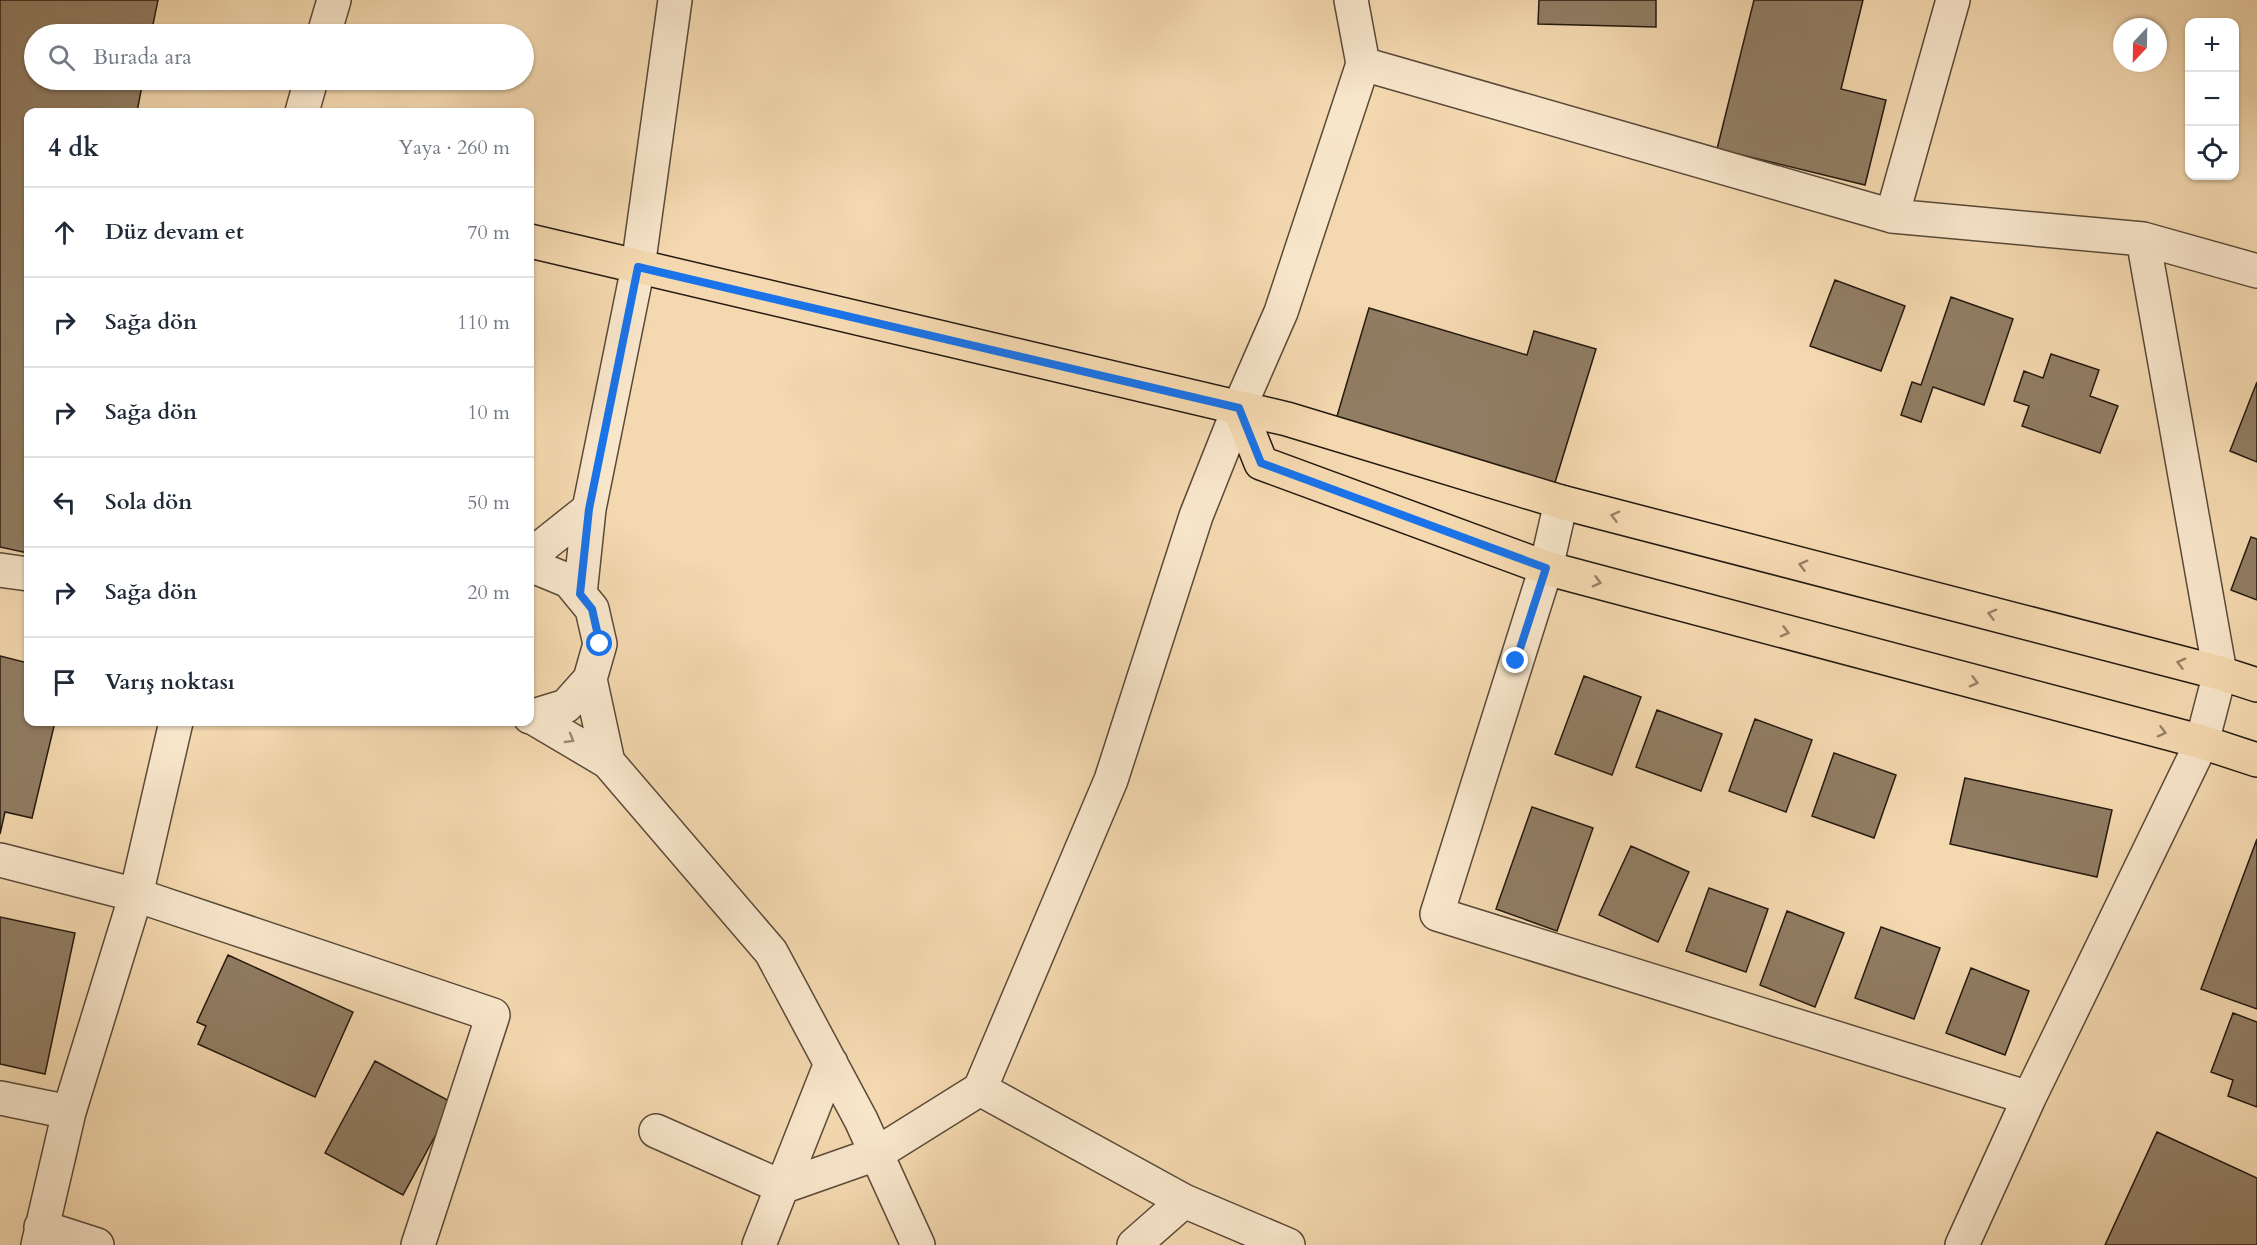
<!DOCTYPE html>
<html lang="tr">
<head>
<meta charset="utf-8">
<style>
  :root { --surface:#fff; --page:#f2f2f3; --text:#1f2937; --muted:#747a83; --line:#e0e1e3 }
  body { margin:0; font-family:Cardo,serif; background:var(--page); color:var(--text) }
  .controls { position:absolute; right:18px; top:18px; display:grid; overflow:hidden; border-radius:12px; box-shadow:0 2px 4px #0004 }
  .controls button { width:54px; height:54px; display:grid; place-items:center; padding:0; border:0; border-bottom:2px solid var(--line); background:var(--surface); color:var(--text); font:30px sans-serif }
  .compass { position:absolute; left:2113px; top:18px; width:54px; height:54px; border-radius:50%; background:var(--surface); box-shadow:0 2px 4px #0004; rotate:202deg }
  .stop { position:absolute; width:18px; height:18px; margin:-14px; border:4px solid #1a73e8; border-radius:50%; background:#fff }
  .stop.end { background:#1a73e8; border-color:#fff; box-shadow:0 2px 6px #0008 }
  .list { margin:0; padding:0; list-style:none }
  h2 { display:flex; justify-content:space-between; align-items:center; height:78px; margin:0; padding:0 24px; font-size:26px }
  h2 small { font-size:20px; font-weight:400; color:var(--muted) }
  .list li { display:grid; grid-template-columns:39px 1fr auto; gap:18px; align-items:center; box-sizing:border-box; height:90px; padding:0 24px; border-top:2px solid var(--line) }
  .list b { display:block; font-size:22px; white-space:nowrap }
  .list em { font-size:20px; font-style:normal; color:var(--muted) }
  .icon { flex:none; width:33px; height:33px; fill:none; stroke:currentColor; stroke-width:2; stroke-linecap:round; stroke-linejoin:round }
  .map { position:relative; flex:none; width:2257px; height:1245px; overflow:hidden }
  .search { position:absolute; background:var(--surface); box-shadow:0 2px 4px #0004; left:24px; top:24px; width:510px; height:66px; display:flex; align-items:center; gap:15px; box-sizing:border-box; padding:0 21px; border-radius:33px; color:var(--muted); font-size:22px }
  .panel { position:absolute; background:var(--surface); box-shadow:0 2px 4px #0004; left:24px; top:108px; width:510px; height:618px; border-radius:12px }
  .map>svg:first-child { display:block }
  .building { fill:#917d63; stroke:#251a11; stroke-width:1.5 }
  .lines { fill:none; stroke-linecap:round; stroke-linejoin:round }
  .minor-casing { stroke:#594a38; stroke-width:36 }
  .major-casing { stroke:#251a11; stroke-width:36 }
  .minor { stroke:#f8e6cb; stroke-width:33 }
  .major { stroke:#f4d8af; stroke-width:33 }
  .oneway { stroke:#978268 }
  .oneway2 { stroke:#998a77 }
  .route { stroke:#1a73e8; stroke-width:8 }
</style>
</head>
<body>
<div class="map">
<svg width="2257" height="1245" viewBox="0 0 2257 1245">
  <rect width="100%" height="100%" fill="#f4d8af"/>
  <filter id="stains"><feTurbulence type="fractalNoise" baseFrequency=".00333" numOctaves="4"/><feColorMatrix values="0 0 0 0 .2 0 0 0 0 .09 0 0 0 0 .02 0 0 0 .5 -.17"/></filter>
  <radialGradient id="worn" r=".72"><stop offset=".6" stop-color="#630" stop-opacity="0"/><stop offset="1" stop-color="#630" stop-opacity=".3"/></radialGradient>
  <!-- building -->
  <path class="building" d="M0 0H158L151 34H34V80H143L137 112H28V553L0 547Z
    M1539 0H1656V27L1538 24Z
    M1754 0H1863L1841 89 1886 100 1865 185 1717 149Z
    M1835 280 1905 306 1881 371 1810 346Z
    M1951 297 2013 319 1984 405 1933 387 1921 422 1901 415 1912 382 1921 385Z
    M1369 308 1527 355 1534 331 1596 349 1553 489 1335 423Z
    M2051 354 2099 370 2090 396 2118 406 2100 453 2022 426 2029 406 2014 401 2024 371 2043 378Z
    M2257 382V462L2230 451Z
    M2251 537 2257 539V600L2231 590Z
    M0 656 28 663V722H55L32 818 5 812 0 834Z
    M1584 676 1641 697 1612 775 1555 754Z
    M1657 710 1722 734 1701 791 1636 767Z
    M1755 719 1812 740 1786 812 1729 791Z
    M1834 753 1896 775 1874 838 1812 816Z
    M1965 778 2112 810 2097 877 1950 844Z
    M1532 807 1593 828 1557 931 1496 909Z
    M2257 839V1009L2201 989Z
    M1631 846 1689 872 1658 942 1599 915Z
    M1709 888 1768 909 1746 972 1686 951Z
    M1787 911 1844 933 1815 1007 1760 985Z
    M0 917 75 933 45 1074 0 1064Z
    M1881 927 1940 948 1914 1019 1855 998Z
    M228 955 353 1012 315 1097 198 1044 206 1026 197 1022Z
    M1971 968 2029 991 2005 1055 1946 1033Z
    M2233 1013 2257 1022V1107L2228 1096 2233 1080 2211 1072Z
    M375 1061 453 1103 403 1195 325 1153Z
    M2157 1132 2257 1178V1245H2105Z"/>
  <g class="lines">
    <!-- minor casing -->
    <g class="minor-casing">
      <path id="minor" d="M324 34 334 0
        M1363 64 1892 216 2143 239 2257 271
        M302 112 311 80
        M1892 216 1953 0
        M1561 502 1546 568 1437 914 2029 1098
        M530 556 589 509
        M530 568 535 567 569 581 592 609 600 644 590 679 566 706 530 717
        M0 570 28 574
        M580 594 589 509 638 267 675 0
        M590 679 608 762
        M532 717 608 762 771 952 861 1120 918 1245
        M0 860 136 895 493 1015 418 1245
        M980 1089 1184 1201 1288 1245
        M0 1098 69 1112
        M656 1131 782 1187 876 1154 980 1089 1111 780 1196 516 1239 408 1281 312 1363 64 1351 0
        M41 1227 97 1245
        M38 1245 69 1112 136 895 176 722
        M759 1245 831 1063
        M1134 1245 1184 1201
        M1962 1245 2029 1098 2202 742 2220 673 2143 239"/>
    </g>
    <!-- major casing -->
    <g class="major-casing">
      <path id="major" d="M530 241 1287 419 1561 502 2220 673 2257 685
        M1239 408 1261 463 1546 568 2202 742 2257 760"/>
    </g>
    <!-- minor -->
    <use href="#minor" class="minor"/>
    <!-- major -->
    <use href="#major" class="major"/>
  </g>
  <!-- one-way arrows -->
  <defs><path id="oneway-chevron" d="M-2-3.5L2.5 0L-2 3.5" fill="none" stroke-width="1.6" stroke-linecap="round" stroke-linejoin="round" transform="scale(1.5)"/></defs>
  <g class="oneway">
    <use href="#oneway-chevron" transform="translate(1615 516) rotate(-165)"/>
    <use href="#oneway-chevron" transform="translate(1803 565) rotate(-165)"/>
    <use href="#oneway-chevron" transform="translate(1597 582) rotate(15)"/>
    <use href="#oneway-chevron" transform="translate(1992 614) rotate(-165)"/>
    <use href="#oneway-chevron" transform="translate(1785 632) rotate(15)"/>
    <use href="#oneway-chevron" transform="translate(2181 663) rotate(-165)"/>
    <use href="#oneway-chevron" transform="translate(1974 682) rotate(15)"/>
    <use href="#oneway-chevron" transform="translate(2162 732) rotate(15)"/>
  </g>
  <use class="oneway2" href="#oneway-chevron" transform="translate(570 739) rotate(30)"/>
  <g class="lines">
    <!-- route -->
    <path class="route" d="M600 644 592 609 580 594 589 509 638 267 1239 408 1261 463 1546 568 1516 661"/>
  </g>
  <rect width="100%" height="100%" filter="url(#stains)"/>
  <rect width="100%" height="100%" fill="url(#worn)"/>
</svg>
<div class="controls">
<button>+</button>
<button>−</button>
<button><svg class="icon" aria-label="locate" viewBox="0 0 24 24"><circle cx="12" cy="12" r="6"/><path d="M12 2v4M12 18v4M2 12h4M18 12h4"/></svg></button>
</div>
<svg class="compass" viewBox="-18 -18 36 36"><path d="M0-13l5 13h-10z" fill="#e53935"/><path d="M0 13l5-13h-10z" fill="#747a83"/></svg>
<div class="stop" style="left:600px;top:644px"></div>
<div class="stop end" style="left:1516px;top:661px"></div>
<div class="search"><svg class="icon" aria-label="search" viewBox="0 0 24 24"><circle cx="10" cy="10" r="6"/><path d="M15 15l6 6"/></svg>Burada ara</div>
<section class="panel">
<h2>4 dk<small>Yaya · 260 m</small></h2>
<ul class="list">
<li><svg class="icon" aria-label="ahead" viewBox="0 0 24 24"><path d="M12 20V5M6 11l6-6 6 6"/></svg><div><b>Düz devam et</b></div><em>70 m</em></li>
<li><svg class="icon" aria-label="right" viewBox="0 0 24 24"><path d="M7 20v-9h11M14 6l5 5-5 5"/></svg><div><b>Sağa dön</b></div><em>110 m</em></li>
<li><svg class="icon" aria-label="right" viewBox="0 0 24 24"><path d="M7 20v-9h11M14 6l5 5-5 5"/></svg><div><b>Sağa dön</b></div><em>10 m</em></li>
<li><svg class="icon" aria-label="left" viewBox="0 0 24 24"><path d="M17 20v-9H6M10 6l-5 5 5 5"/></svg><div><b>Sola dön</b></div><em>50 m</em></li>
<li><svg class="icon" aria-label="right" viewBox="0 0 24 24"><path d="M7 20v-9h11M14 6l5 5-5 5"/></svg><div><b>Sağa dön</b></div><em>20 m</em></li>
<li><svg class="icon" aria-label="arrive" viewBox="0 0 24 24"><path d="M6 21V4h12l-3 4 3 4H6"/></svg><div><b>Varış noktası</b></div></li>
</ul>
</section>
</div>
</body>
</html>
